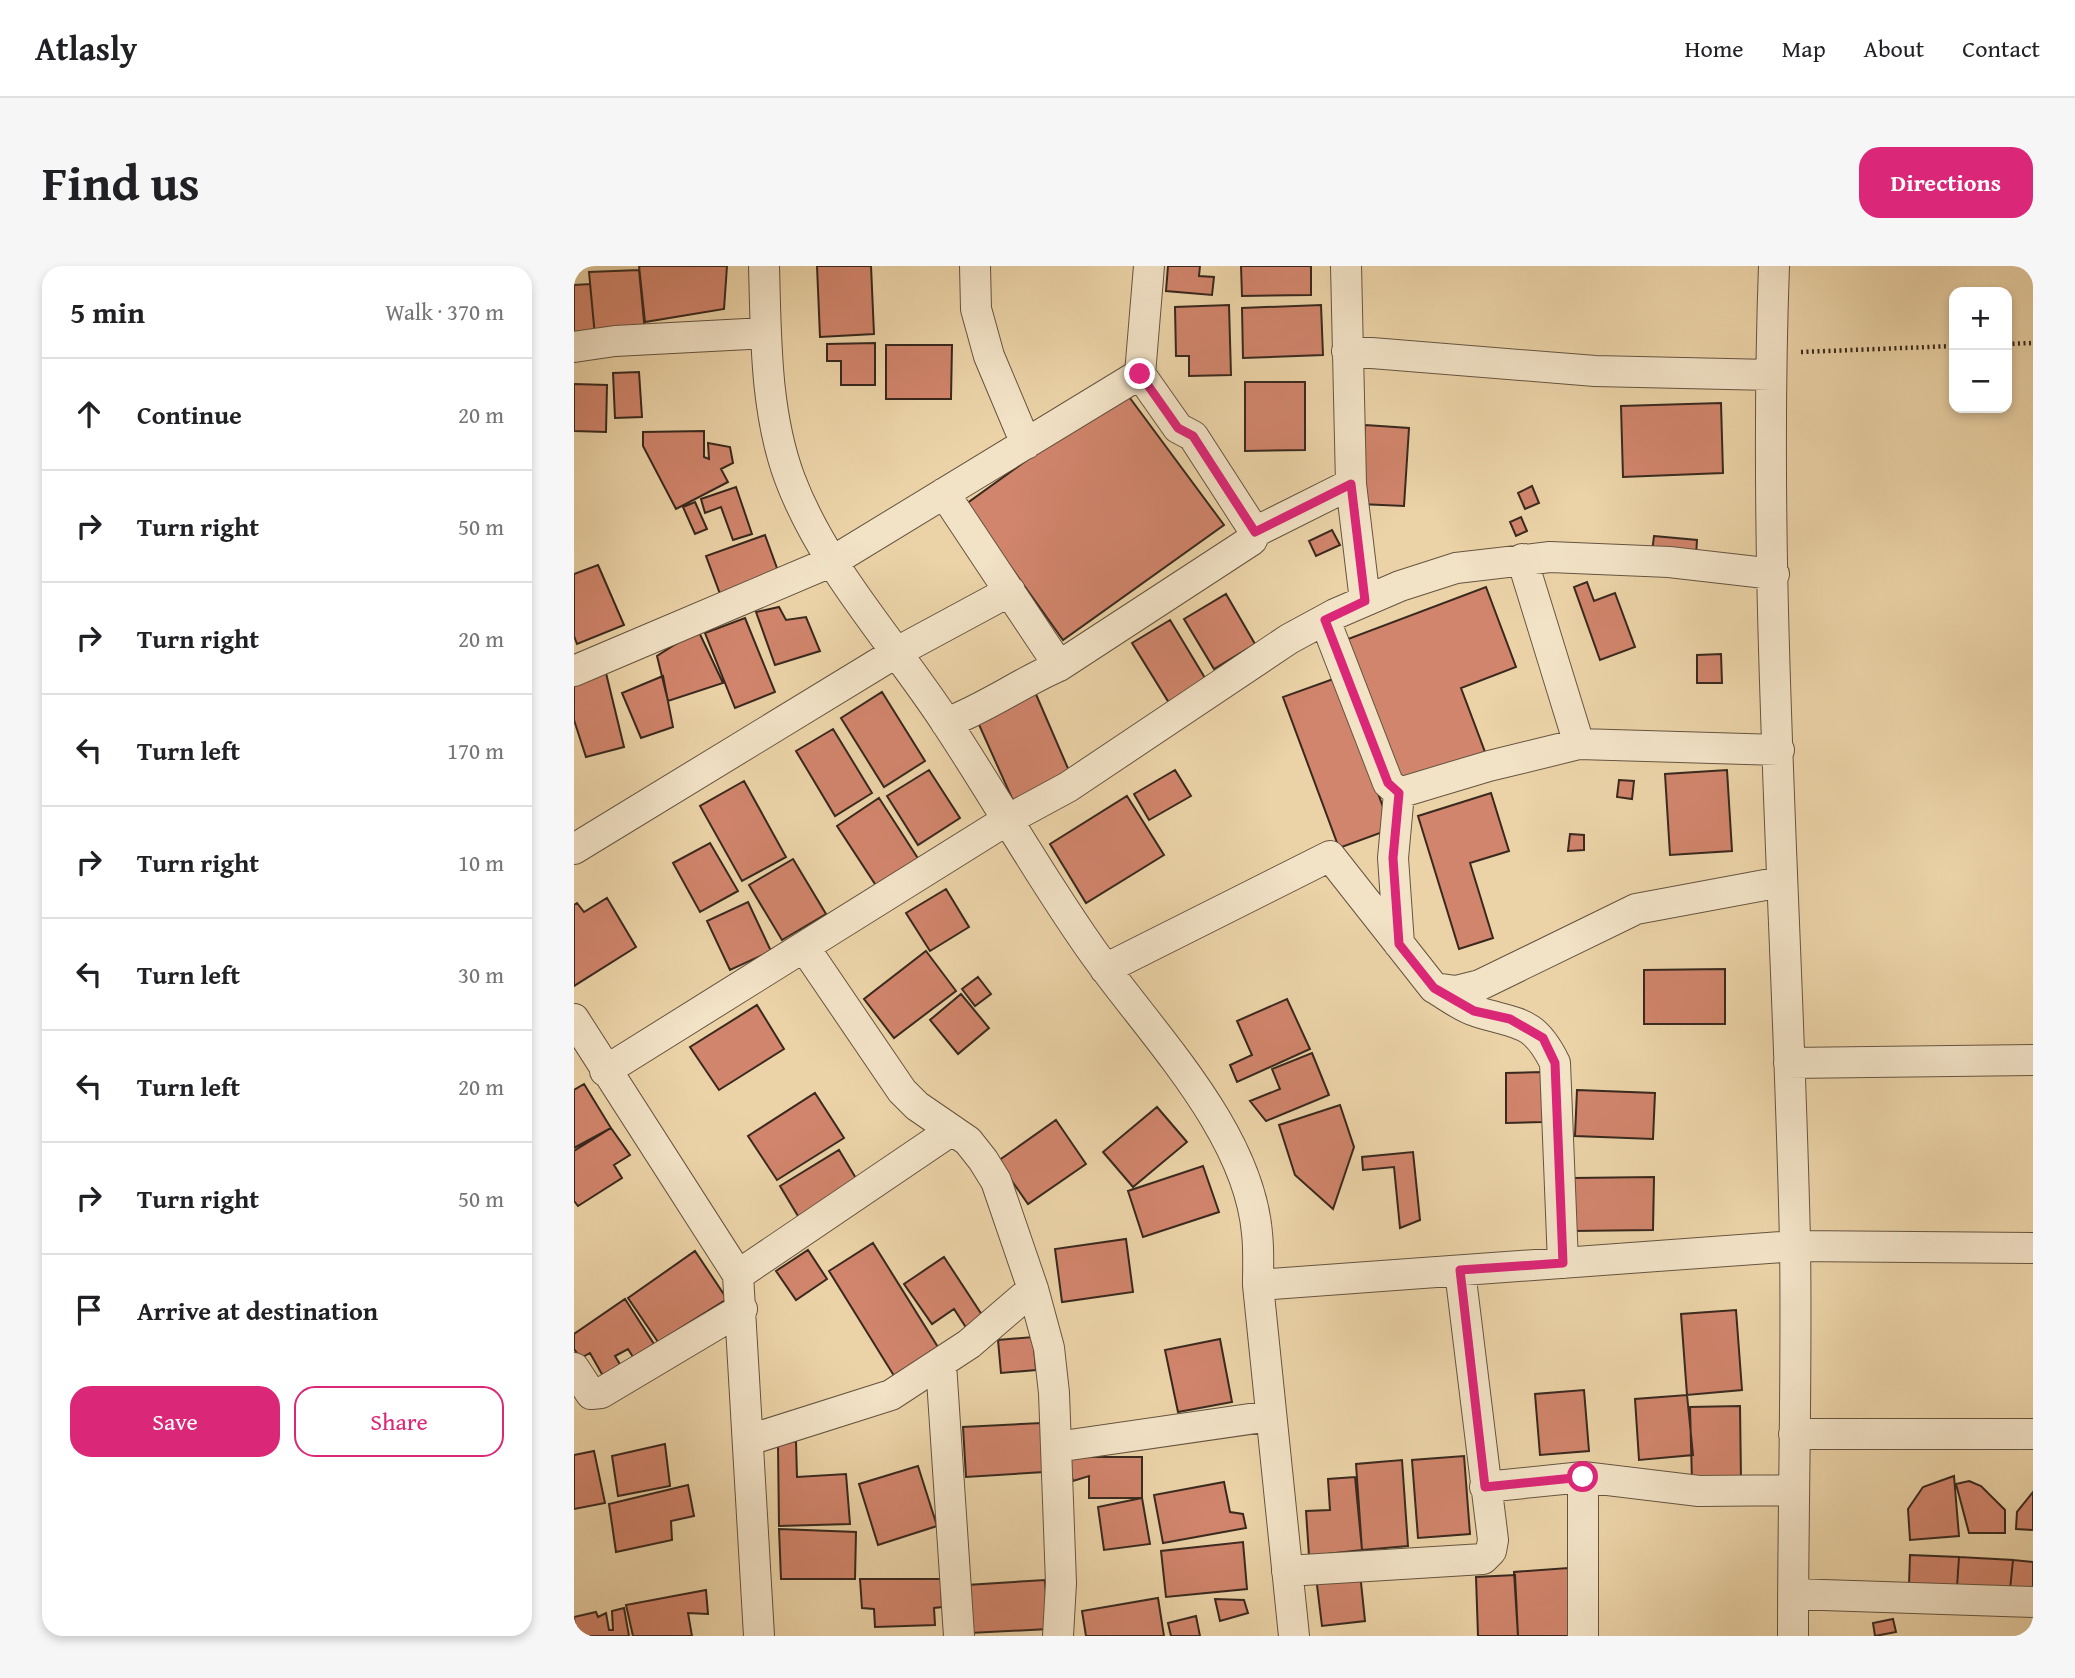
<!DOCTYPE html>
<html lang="en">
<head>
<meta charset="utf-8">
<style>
  :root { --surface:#fff; --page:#f6f6f6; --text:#202124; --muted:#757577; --line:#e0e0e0; --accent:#db2777 }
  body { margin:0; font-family:"Gentium Book Plus",serif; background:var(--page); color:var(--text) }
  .controls { position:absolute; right:21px; top:21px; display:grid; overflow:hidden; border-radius:14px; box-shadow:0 4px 10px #0003 }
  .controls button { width:63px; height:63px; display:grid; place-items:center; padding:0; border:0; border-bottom:2px solid var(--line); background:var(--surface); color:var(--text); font:35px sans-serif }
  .stop { position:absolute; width:21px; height:21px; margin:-16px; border:5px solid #db2777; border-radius:50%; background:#fff }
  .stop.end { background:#db2777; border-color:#fff; box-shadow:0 2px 7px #0008 }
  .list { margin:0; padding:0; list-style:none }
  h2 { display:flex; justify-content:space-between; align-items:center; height:91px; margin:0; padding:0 28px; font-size:30px }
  h2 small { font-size:23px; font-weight:400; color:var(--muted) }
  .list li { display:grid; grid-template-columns:46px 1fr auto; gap:21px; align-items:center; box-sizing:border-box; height:112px; padding:0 28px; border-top:2px solid var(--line) }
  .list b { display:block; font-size:26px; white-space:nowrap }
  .list em { font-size:23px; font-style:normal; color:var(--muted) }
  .actions { display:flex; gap:14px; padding:21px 28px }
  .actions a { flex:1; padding:16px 0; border:2px solid var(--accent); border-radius:21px; text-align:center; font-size:24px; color:var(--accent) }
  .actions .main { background:var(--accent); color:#fff }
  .icon { flex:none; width:38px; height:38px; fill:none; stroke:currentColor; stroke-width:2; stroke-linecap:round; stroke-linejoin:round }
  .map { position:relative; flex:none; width:1459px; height:1370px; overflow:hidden; border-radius:21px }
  header { display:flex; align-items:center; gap:42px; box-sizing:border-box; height:98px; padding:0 35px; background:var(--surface); border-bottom:2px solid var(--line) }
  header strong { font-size:33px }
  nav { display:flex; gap:38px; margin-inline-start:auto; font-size:24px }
  .intro { display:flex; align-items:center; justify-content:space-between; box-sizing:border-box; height:168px; padding:0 42px }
  h1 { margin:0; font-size:49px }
  .button { padding:18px 32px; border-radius:21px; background:var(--accent); color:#fff; font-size:24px; font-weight:700 }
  main { display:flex; gap:42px; padding:0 42px }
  aside { flex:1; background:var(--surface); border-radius:21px; box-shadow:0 4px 10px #0003 }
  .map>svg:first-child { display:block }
  .building { fill:#d1856c; stroke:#39291e; stroke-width:2 }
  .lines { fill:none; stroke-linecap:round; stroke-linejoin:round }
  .minor-casing { stroke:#665440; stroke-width:32 }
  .path { stroke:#39291e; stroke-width:4.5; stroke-dasharray:2 3.5; stroke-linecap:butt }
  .minor { stroke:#f2e2c6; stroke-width:30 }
  .route { stroke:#db2777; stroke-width:9 }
</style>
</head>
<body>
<header>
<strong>Atlasly</strong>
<nav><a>Home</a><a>Map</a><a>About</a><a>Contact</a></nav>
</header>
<div class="intro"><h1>Find us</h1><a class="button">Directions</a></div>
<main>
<aside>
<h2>5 min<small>Walk · 370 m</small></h2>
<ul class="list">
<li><svg class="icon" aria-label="ahead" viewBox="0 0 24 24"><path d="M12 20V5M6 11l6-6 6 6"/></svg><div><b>Continue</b></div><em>20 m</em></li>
<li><svg class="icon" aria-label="right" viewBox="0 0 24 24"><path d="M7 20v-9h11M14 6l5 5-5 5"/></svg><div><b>Turn right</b></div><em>50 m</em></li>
<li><svg class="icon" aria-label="right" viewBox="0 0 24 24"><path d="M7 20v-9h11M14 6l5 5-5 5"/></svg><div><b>Turn right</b></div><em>20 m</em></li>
<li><svg class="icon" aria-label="left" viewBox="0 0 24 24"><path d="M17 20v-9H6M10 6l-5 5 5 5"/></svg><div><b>Turn left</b></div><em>170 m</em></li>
<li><svg class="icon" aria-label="right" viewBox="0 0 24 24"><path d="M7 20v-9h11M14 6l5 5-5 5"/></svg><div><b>Turn right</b></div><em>10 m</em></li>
<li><svg class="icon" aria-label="left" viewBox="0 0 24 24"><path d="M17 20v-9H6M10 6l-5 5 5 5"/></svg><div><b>Turn left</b></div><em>30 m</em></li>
<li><svg class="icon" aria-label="left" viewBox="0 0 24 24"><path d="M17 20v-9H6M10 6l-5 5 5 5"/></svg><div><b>Turn left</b></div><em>20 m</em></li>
<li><svg class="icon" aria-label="right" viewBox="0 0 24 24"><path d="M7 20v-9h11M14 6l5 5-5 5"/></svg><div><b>Turn right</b></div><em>50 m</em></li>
<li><svg class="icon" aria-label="arrive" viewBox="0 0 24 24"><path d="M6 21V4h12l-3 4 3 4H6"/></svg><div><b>Arrive at destination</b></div></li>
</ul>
<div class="actions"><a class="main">Save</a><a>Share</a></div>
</aside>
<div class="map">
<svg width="1459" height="1370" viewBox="0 0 1459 1370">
  <rect width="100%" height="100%" fill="#ebd3a7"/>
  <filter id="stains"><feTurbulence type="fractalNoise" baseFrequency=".00286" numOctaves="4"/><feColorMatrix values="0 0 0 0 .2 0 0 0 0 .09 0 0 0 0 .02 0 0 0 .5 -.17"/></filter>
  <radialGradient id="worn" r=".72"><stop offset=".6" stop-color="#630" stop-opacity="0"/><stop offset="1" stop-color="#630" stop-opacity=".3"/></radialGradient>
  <!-- building -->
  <path class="building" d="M65 0H153L150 43 71 56Z
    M243 0H297L300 68 246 71Z
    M594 0H626L625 10 640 11 638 29 592 25Z
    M667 0H737V29L668 30Z
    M65 4 71 66 21 70 15 6Z
    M16 18 21 70 0 73V19Z
    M655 39 657 109 615 110V90H602L601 41Z
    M747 39 749 89 669 92 668 42Z
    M301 77V119H267V95H253V78Z
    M312 79H378L377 133H312Z
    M65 106 68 151 41 152 39 107Z
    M671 116H731V184L671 185Z
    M0 118 33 119 32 166 0 165Z
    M550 124 650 259 489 374 392 238Z
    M1147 137 1149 207 1049 211 1047 140Z
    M791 159 835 162 830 240 786 238Z
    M130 165V191L135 193 134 177 156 181 159 197 147 203 154 216 102 243 69 180V166Z
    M958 220 965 237 951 243 944 227Z
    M162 221 178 268 159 274 147 241 131 247 127 233Z
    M121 236 133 263 121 268 109 241Z
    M947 251 953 265 942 270 936 256Z
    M758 264 766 279 742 290 735 275Z
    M191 269 208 316 149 336 132 290Z
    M1080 270 1123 274 1122 290 1078 286Z
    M24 299 50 359 3 378 0 370V308Z
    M1013 316 1020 335 1041 327 1061 381 1026 394 1000 321Z
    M912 321 942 401 887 422 911 486 829 517 774 373Z
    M652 328 681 378 640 403 610 353Z
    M205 341 212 354 232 351 246 385 201 399 182 346Z
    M171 352 201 426 161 442 131 367Z
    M596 354 634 417 597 440 558 377Z
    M124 364 149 417 94 435 83 390Z
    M1147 388 1148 417H1123V389Z
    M32 407 50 481 12 491 0 454V417Z
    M89 410 99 461 67 472 48 427Z
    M762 412 817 563 765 582 709 431Z
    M308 426 351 495 310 521 267 452Z
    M461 426 499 514 441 539 402 452Z
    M259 463 298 527 261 550 222 485Z
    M355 504 386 552 344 579 313 530Z
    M601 504 617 530 575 554 560 528Z
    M1153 504 1158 585 1096 589 1091 508Z
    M1045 514 1060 515 1058 533 1043 531Z
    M170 515 212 591 168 615 126 540Z
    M917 527 935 585 896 597 919 672 885 683 844 550Z
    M553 530 590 589 512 637 476 578Z
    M305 532 345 594 303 621 263 560Z
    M996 568 1010 569V584L994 585Z
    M136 577 164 625 126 646 99 597Z
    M219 593 252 648 208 674 175 619Z
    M372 623 395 661 356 685 332 647Z
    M33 632 62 681 0 720V639L3 637 10 646Z
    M174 636 197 685 156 704 133 655Z
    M352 685 382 725 320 772 290 733Z
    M1151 703V758H1070V704Z
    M404 711 417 728 401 740 388 723Z
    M387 728 415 762 384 788 356 754Z
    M713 733 736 783 663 816 656 799 678 789 663 755Z
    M183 739 210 783 145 824 116 781Z
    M738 787 755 829 692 855 676 835 706 823 698 803Z
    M969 806V856L932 857V807Z
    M10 818 37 862 0 882V824Z
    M1003 824 1081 827 1079 873 1001 870Z
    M241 827 270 872 203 914 174 870Z
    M766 839 780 881 759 943 721 909 705 859Z
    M583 841 613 876 559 921 529 886Z
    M482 854 512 898 454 938 424 895Z
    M37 862 56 889 40 899 48 912 4 940 0 935V885Z
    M265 884 286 919 227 955 206 920Z
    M839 886 846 954 826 962 820 901 789 904 788 891Z
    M629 900 645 946 569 971 554 925Z
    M1080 911 1079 964 998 965V912Z
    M552 973 559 1026 488 1036 481 983Z
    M299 977 367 1086 322 1113 255 1005Z
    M234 984 253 1013 222 1034 202 1005Z
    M121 985 153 1033 84 1076 54 1032Z
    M370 991 410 1052 393 1063 380 1043 358 1058 330 1018Z
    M51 1033 80 1078 59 1091 54 1083 41 1090 47 1100 29 1110 16 1087 7 1092 0 1083V1068Z
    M1162 1044 1168 1124 1113 1129 1107 1048Z
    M459 1071 462 1104 427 1107 424 1074Z
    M646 1073 658 1136 604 1146 591 1084Z
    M1010 1124 1015 1185 966 1189 961 1128Z
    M1113 1129 1119 1189 1065 1194 1061 1133Z
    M1166 1140 1167 1214 1118 1216 1116 1141Z
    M467 1157 470 1206 392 1211 389 1161Z
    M222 1175 223 1211 272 1208 276 1258 205 1260 204 1179Z
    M91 1178 96 1220 44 1230 38 1190Z
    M20 1185 31 1237 0 1243V1189Z
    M890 1190 896 1268 844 1272 838 1194Z
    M492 1191H568V1232H515V1210L499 1215Z
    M828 1194 834 1280 788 1284 782 1198Z
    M344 1200 363 1260 304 1279 285 1218Z
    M1380 1210 1385 1270 1336 1274 1334 1243 1349 1221Z
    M781 1211 788 1284 735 1290 732 1245 756 1244 754 1213Z
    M1395 1215 1407 1220 1431 1244V1267H1395L1382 1218Z
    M650 1216 656 1246 669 1248 672 1262 589 1277 580 1229Z
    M114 1219 120 1250 97 1255 98 1274 42 1286 35 1238Z
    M1459 1226V1264L1442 1263 1443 1246Z
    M568 1232 576 1278 530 1284 524 1241Z
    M205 1263 282 1266 281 1313H207Z
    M669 1276 673 1323 592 1331 587 1285Z
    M1336 1289 1385 1291 1383 1321 1335 1319Z
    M1385 1291 1439 1294 1436 1324 1383 1321Z
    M1439 1294 1459 1296V1325L1436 1324Z
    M994 1302 999 1370H944L940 1306Z
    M786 1307 791 1355 748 1360 742 1311Z
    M941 1309 944 1370H904L902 1311Z
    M286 1313H367L368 1341 360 1342 361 1359 301 1361 300 1343 288 1342Z
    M471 1314 474 1363 396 1367 393 1319Z
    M132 1324 134 1348 114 1347 118 1370H59L52 1339Z
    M584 1332 590 1370H512L508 1345Z
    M641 1333 670 1334 674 1347 646 1355Z
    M50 1342 55 1370H2L0 1351 22 1346 24 1351 32 1347 35 1364H39L38 1345Z
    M622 1350 626 1370H597L594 1357Z
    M1319 1353 1322 1366 1301 1370 1299 1357Z"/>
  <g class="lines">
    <!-- minor casing -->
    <g class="minor-casing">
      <path id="minor" d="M190 0C192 70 191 146 216 213 250 303 321 378 373 458 422 532 466 611 517 683 575 766 674 863 683 967 685 984 684 1002 684 1019L1221 980 1459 982
        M401 0 402 43 415 90 452 178
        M575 0 566 108 604 162 619 170 681 266
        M772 0 777 218 791 335
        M1200 0C1188 326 1214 652 1221 977 1223 1108 1219 1239 1219 1370
        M0 81 41 75 192 67
        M773 85 1021 105 1197 109
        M370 227 485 400
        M948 293 1005 478
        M751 354 814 517 825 527 915 500 1005 478 1205 484
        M0 405 259 295 566 108
        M372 457C412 442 446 417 485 400L678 274 681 266 777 218
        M825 527 819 592 825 678
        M0 583 323 386 436 325
        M230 681 328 825 343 840 394 875 409 894 422 915 459 1023 475 1082 480 1127 487 1317 484 1370
        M531 703 756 590 860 722 882 725 906 719 1062 643 1207 616
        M862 723C875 731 888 741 901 745 943 759 959 752 981 797L989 997
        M0 753 164 1009 185 1370
        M1215 797 1459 794
        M31 805 433 554 494 521 715 373 761 348 826 320 882 302 976 291 1095 296 1200 308
        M164 1009 378 864
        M684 1019 720 1370
        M367 1098 385 1370
        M0 1102 17 1128 27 1127 168 1043
        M1220 1168H1459
        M175 1174 317 1129 395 1078 459 1023
        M482 1181 696 1150
        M1009 1211V1370
        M911 1221 1009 1211 1125 1225 1220 1224
        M713 1305 909 1293 917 1285 919 1274 886 1005
        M1219 1328 1459 1336"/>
    </g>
    <!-- path -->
    <path class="path" d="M1433 78 1459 77
      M1227 86 1380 80"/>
    <!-- minor -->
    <use href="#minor" class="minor"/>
  </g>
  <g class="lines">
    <!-- route -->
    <path class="route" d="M566 108 604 162 619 170 681 266 777 218 791 335 751 354 814 517 825 527 819 592 825 678 860 722 900 745 936 753 969 772 981 797 989 997 886 1004 911 1221 1009 1211"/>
  </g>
  <rect width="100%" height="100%" filter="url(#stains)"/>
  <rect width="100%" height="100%" fill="url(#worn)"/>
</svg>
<div class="controls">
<button>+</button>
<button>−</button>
</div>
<div class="stop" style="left:1009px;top:1211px"></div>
<div class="stop end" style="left:566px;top:108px"></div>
</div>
</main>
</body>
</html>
